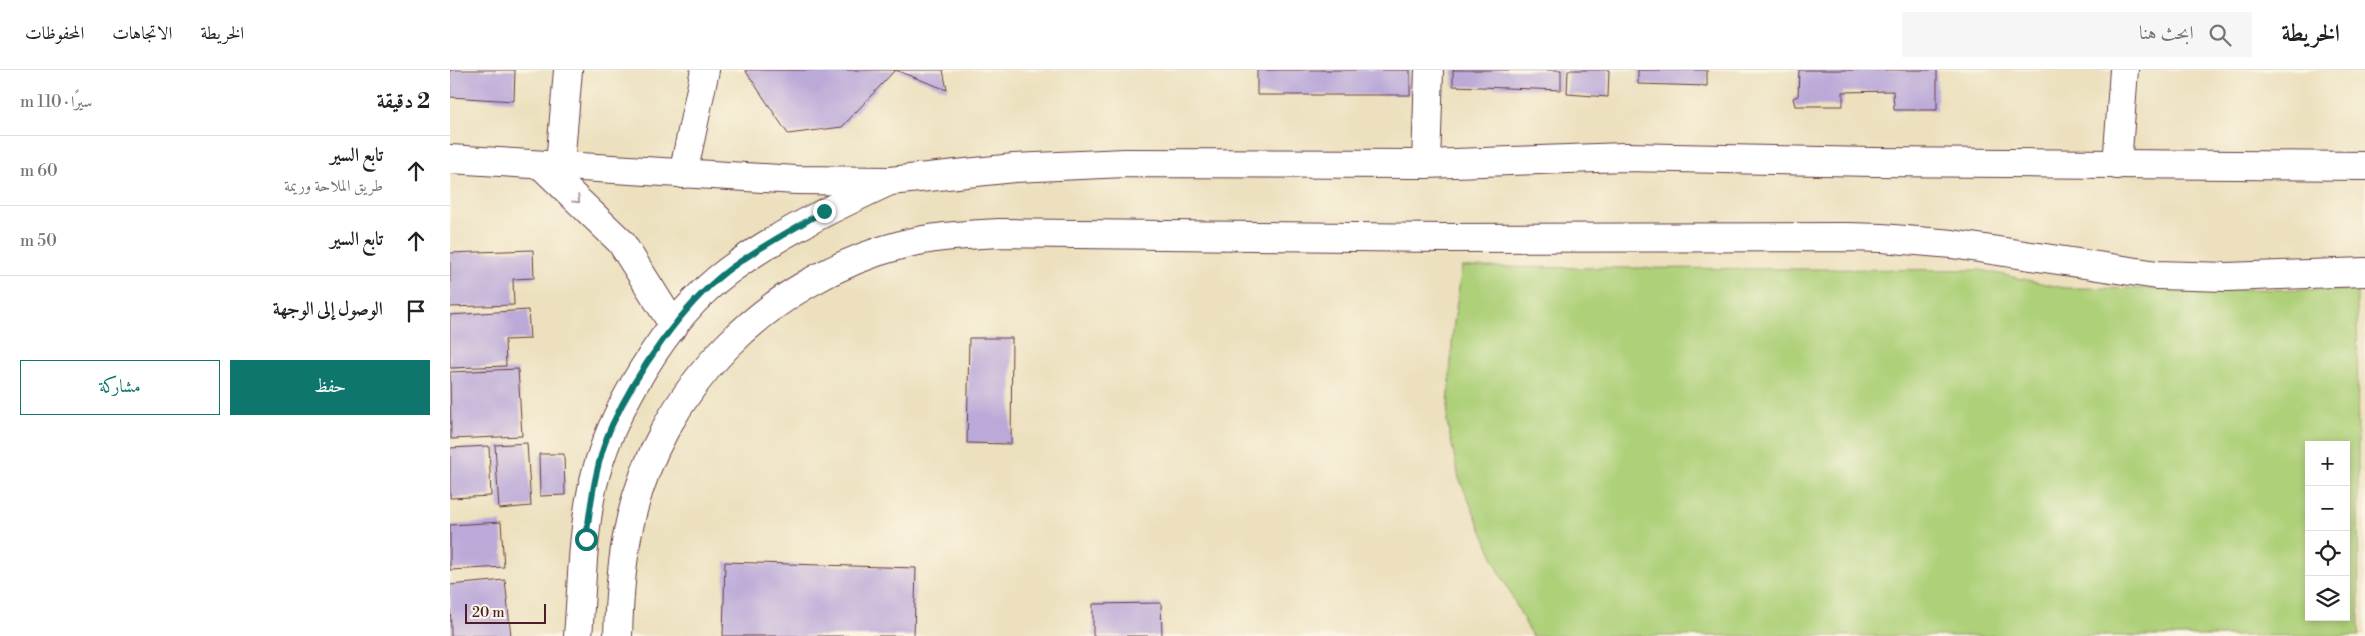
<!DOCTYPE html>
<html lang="ar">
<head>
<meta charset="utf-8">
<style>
  :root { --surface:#fff; --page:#f6f6f6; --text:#222; --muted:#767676; --line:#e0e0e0; --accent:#0f766e }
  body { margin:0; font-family:"Libre Bodoni",Amiri,serif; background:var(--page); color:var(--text); direction:rtl }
  .controls { position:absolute; right:15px; bottom:15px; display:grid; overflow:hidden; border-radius:0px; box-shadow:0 2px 8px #0003 }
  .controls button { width:45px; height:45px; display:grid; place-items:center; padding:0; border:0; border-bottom:1px solid var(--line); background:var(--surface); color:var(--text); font:25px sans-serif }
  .scale { position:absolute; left:15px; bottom:12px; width:81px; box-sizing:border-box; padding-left:5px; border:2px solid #4a1f2b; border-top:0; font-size:14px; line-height:18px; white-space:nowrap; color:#4a1f2b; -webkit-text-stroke:4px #fcf5e5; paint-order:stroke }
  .stop { position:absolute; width:15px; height:15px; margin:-11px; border:4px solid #0f766e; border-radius:50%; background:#fff }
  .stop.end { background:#0f766e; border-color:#fff; box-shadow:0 1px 5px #0008 }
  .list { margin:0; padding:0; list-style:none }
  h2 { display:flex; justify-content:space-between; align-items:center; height:65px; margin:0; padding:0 20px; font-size:21px }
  h2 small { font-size:16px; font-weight:400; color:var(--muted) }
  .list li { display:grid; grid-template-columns:32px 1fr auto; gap:15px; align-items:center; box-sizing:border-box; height:70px; padding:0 20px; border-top:1px solid var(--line) }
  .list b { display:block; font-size:19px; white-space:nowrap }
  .list p { margin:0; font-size:16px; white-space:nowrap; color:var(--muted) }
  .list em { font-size:16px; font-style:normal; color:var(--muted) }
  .actions { display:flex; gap:10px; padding:15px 20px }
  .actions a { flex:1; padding:11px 0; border:1px solid var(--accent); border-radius:0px; text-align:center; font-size:18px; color:var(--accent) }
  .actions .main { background:var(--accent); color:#fff }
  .icon { flex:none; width:28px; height:28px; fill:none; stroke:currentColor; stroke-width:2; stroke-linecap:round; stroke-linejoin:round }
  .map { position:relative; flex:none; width:1915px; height:566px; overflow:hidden; direction:ltr }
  header { display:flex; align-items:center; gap:30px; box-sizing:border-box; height:70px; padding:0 25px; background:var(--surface); border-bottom:1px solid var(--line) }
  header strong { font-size:24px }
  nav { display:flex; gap:28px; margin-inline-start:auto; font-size:18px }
  .search { width:350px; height:45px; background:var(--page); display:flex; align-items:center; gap:12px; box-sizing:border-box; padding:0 18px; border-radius:0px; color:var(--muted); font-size:19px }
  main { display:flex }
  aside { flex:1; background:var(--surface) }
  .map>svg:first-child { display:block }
  .green { fill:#add078; stroke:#7c7852; fill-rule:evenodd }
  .building { fill:#bba9d8 }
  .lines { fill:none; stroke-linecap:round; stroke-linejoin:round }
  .minor-casing { stroke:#623c41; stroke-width:30 }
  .major-casing { stroke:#623c41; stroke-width:30 }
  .minor { stroke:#fff; stroke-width:28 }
  .major { stroke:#fff; stroke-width:28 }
  .oneway { stroke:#ae9aa0 }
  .route { stroke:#0f766e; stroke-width:6 }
</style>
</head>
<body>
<header>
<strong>الخريطة</strong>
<div class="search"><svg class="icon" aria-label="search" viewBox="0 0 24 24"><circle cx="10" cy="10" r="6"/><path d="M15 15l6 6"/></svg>ابحث هنا</div>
<nav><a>الخريطة</a><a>الاتجاهات</a><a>المحفوظات</a></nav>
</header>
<main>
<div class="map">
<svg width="1915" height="566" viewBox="0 0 1915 566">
  <rect width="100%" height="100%" fill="#fcf5e5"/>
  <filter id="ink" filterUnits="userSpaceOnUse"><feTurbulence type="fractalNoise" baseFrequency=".02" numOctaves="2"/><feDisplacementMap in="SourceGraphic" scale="10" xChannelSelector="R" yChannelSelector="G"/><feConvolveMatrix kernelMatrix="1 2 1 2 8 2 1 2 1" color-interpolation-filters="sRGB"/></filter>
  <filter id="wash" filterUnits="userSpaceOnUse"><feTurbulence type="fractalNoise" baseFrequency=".0096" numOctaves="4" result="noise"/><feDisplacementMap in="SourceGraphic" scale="20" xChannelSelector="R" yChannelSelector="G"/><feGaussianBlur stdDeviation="1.12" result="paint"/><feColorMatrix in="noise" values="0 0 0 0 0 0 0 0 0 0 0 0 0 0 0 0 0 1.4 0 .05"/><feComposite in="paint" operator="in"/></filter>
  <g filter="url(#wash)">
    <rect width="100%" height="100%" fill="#ece0be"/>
    <!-- green -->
    <path class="green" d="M1012 197 1531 200 1614 218 1907 220 1909 566H1082L1050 503 1009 408 997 352 1003 259ZM1859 375H1896V547H1859Z"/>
    <g id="blocks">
      <!-- building -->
      <path class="building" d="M0 0H65L64 31 0 27Z
        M295 0H493L497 20 445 0 392 57 338 64Z
        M807 0H960V25H807Z
        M1003 0H1111V20L1003 16Z
        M1118 0H1159L1158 27 1117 24Z
        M1188 0H1257V16L1188 14Z
        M1349 0H1487V40H1444L1443 21 1393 22V36H1345L1343 28 1348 26Z
        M83 180 84 208 63 209 64 235 0 237V183Z
        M78 240 80 269 55 270 56 296 0 298V245Z
        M519 268H562L561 374 517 373Z
        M68 299 72 366 1 369 0 302Z
        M77 373 81 436 49 439 45 375Z
        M39 376 41 426 0 428V378Z
        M89 384H114L115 425 90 426Z
        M51 452 54 497 0 500V455Z
        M275 492 466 498 464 566H273Z
        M55 510 61 566H1L0 515Z
        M711 533 712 566H643V534Z"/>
    </g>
  </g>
  <g filter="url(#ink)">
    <use href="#blocks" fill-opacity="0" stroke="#623c41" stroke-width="1"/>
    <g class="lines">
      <!-- minor casing -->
      <g class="minor-casing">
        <path id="minor" d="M976 94 979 0
          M110 95 118 0
          M1667 95 1674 0
          M92 96 171 172 224 256
          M233 104 255 0
          M128 566C132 518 132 467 142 419 158 345 217 246 278 201 328 164 384 137 440 111
          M168 566C169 530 171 493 179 457 208 319 318 209 454 174 485 166 516 165 548 163L993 168 1397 167 1432 168 1502 174 1707 205 1777 207 1915 202"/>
      </g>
      <!-- major casing -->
      <g class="major-casing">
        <path id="major" d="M0 89 346 110 440 111 564 98 675 93 976 94 1175 87 1424 92 1915 96"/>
      </g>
      <!-- minor -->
      <use href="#minor" class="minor"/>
      <!-- major -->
      <use href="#major" class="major"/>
    </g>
    <!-- one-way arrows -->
    <defs><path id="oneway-chevron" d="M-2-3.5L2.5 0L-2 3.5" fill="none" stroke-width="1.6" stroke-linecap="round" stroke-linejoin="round" transform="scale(1.25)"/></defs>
    <use class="oneway" href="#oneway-chevron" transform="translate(127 130) rotate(44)"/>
  </g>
  <g class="lines" filter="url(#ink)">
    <!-- route -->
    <path class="route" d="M136 469C141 431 146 390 162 355 186 303 232 236 277 201 307 178 342 160 374 141"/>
  </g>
</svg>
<div class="controls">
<button>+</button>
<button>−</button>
<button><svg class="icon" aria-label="locate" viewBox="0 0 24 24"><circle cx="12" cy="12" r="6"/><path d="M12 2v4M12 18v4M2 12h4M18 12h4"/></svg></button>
<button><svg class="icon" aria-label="layers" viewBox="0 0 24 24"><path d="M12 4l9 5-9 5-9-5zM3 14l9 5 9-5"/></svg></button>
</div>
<div class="scale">20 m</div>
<div class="stop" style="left:136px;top:469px"></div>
<div class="stop end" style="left:374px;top:141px"></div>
</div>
<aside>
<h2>2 دقيقة<small>سيرًا · 110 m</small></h2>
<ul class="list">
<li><svg class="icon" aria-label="ahead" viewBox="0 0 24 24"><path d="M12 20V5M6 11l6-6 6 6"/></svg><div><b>تابع السير</b><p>طريق الملاحة وريمة</p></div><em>60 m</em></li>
<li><svg class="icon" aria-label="ahead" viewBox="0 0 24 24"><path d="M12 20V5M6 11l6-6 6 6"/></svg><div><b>تابع السير</b></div><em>50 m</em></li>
<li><svg class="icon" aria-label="arrive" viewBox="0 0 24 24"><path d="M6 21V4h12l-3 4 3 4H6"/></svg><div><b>الوصول إلى الوجهة</b></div></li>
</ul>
<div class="actions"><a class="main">حفظ</a><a>مشاركة</a></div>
</aside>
</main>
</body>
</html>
